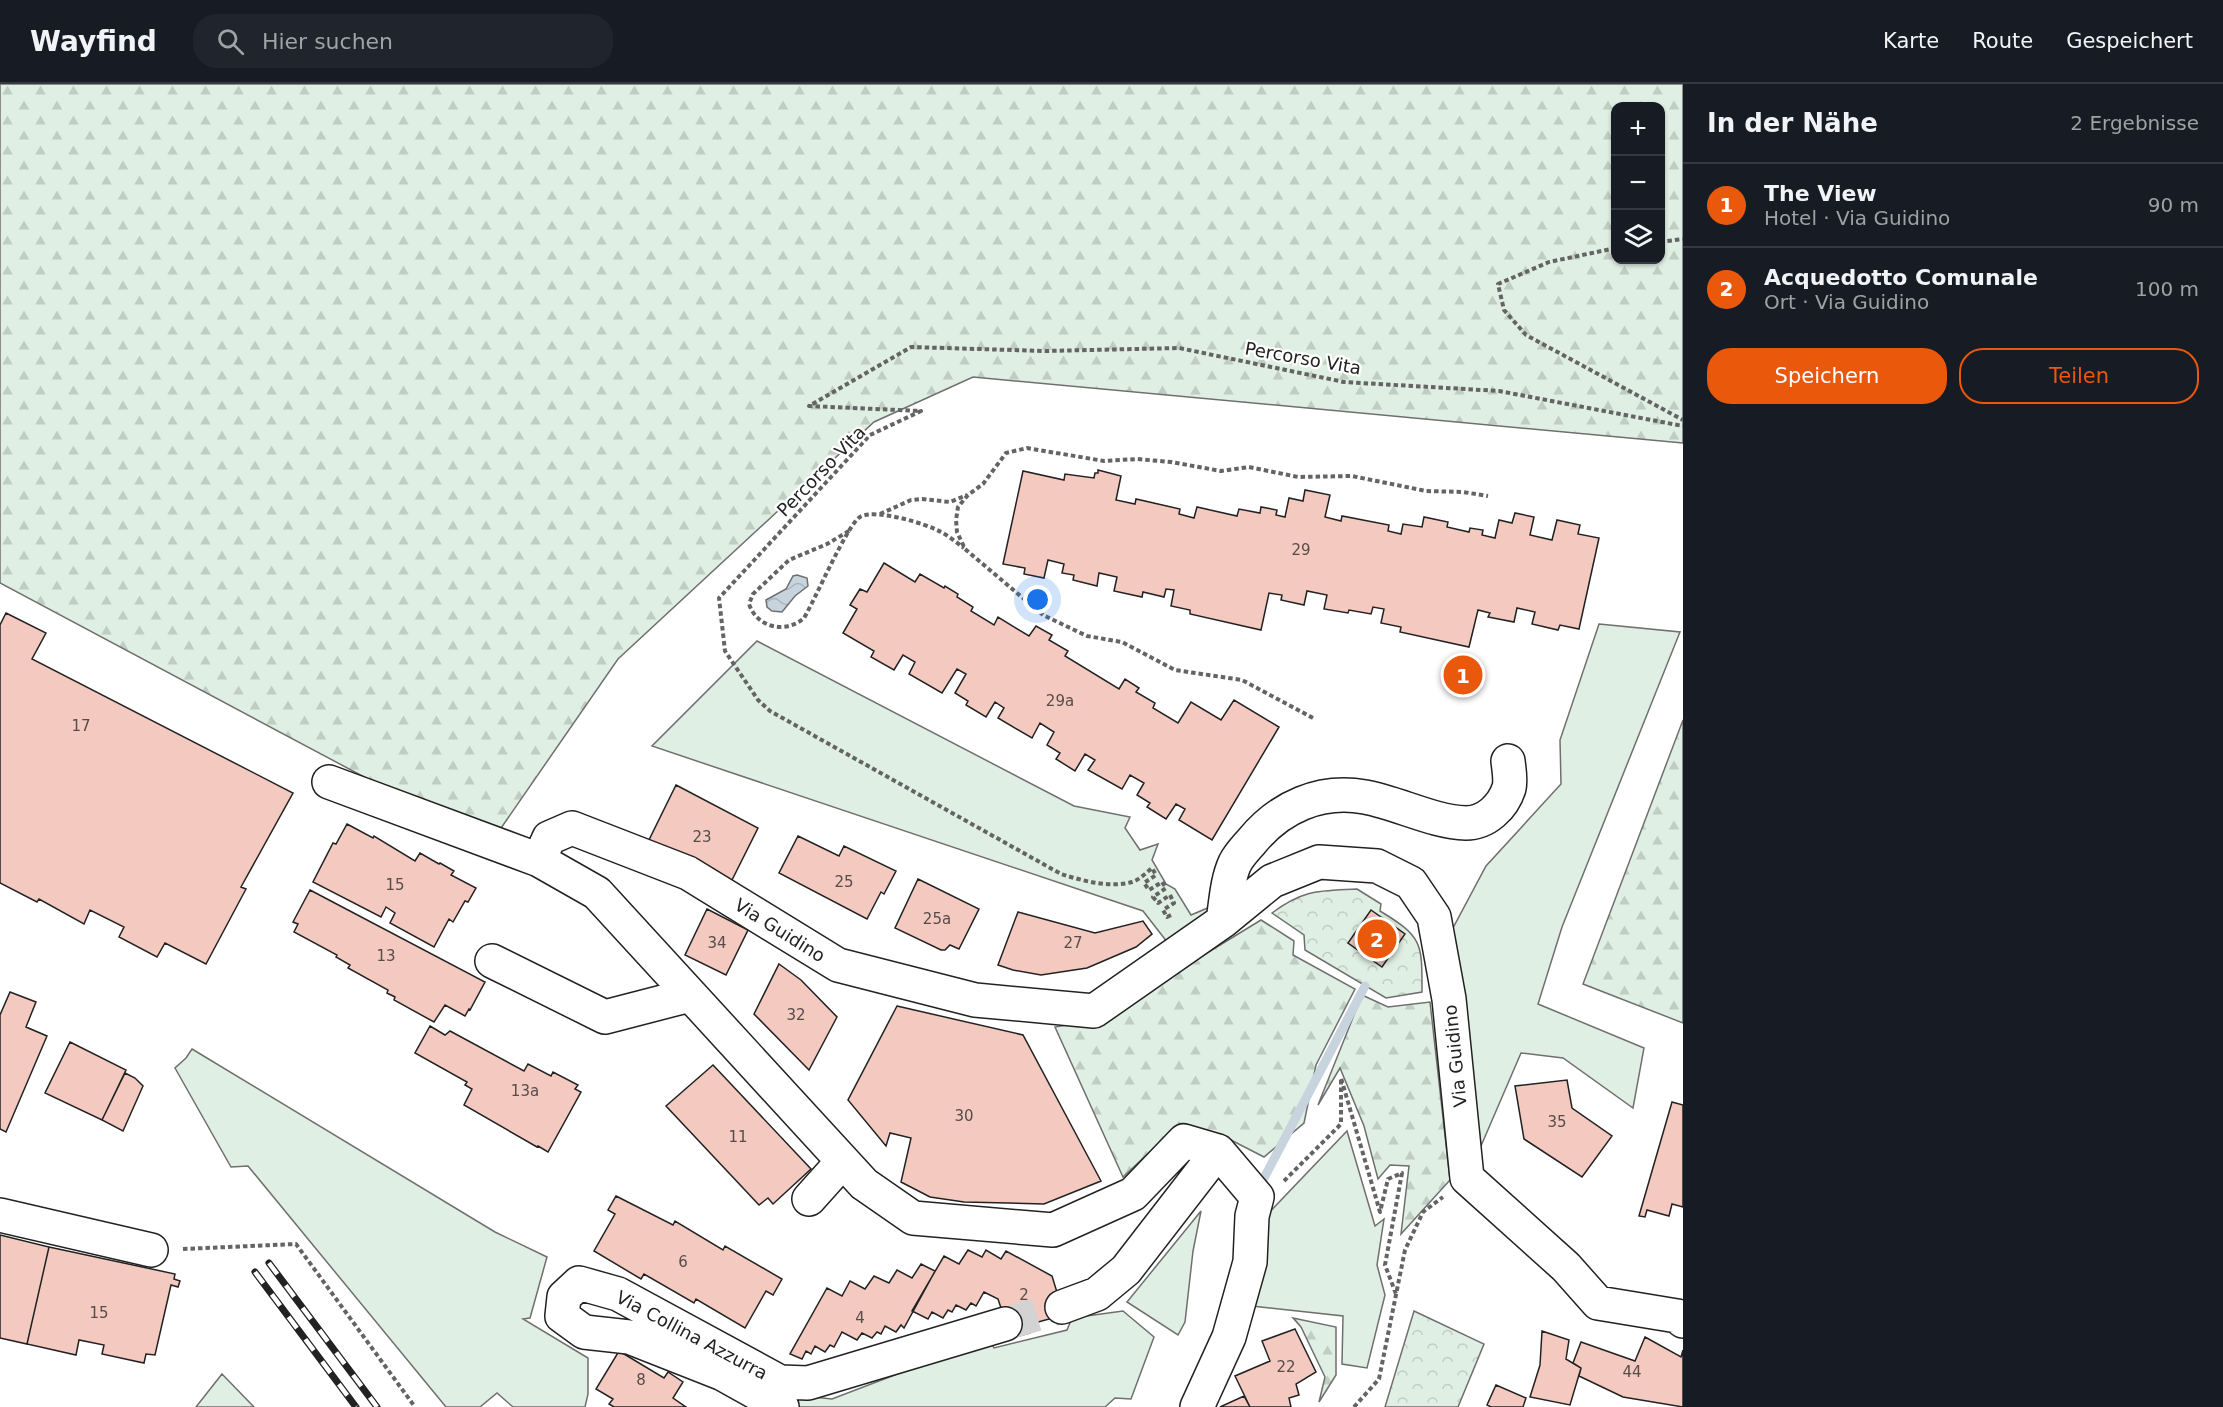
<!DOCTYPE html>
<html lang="de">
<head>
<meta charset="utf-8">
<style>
  :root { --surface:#171b24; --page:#20242c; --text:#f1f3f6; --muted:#9ea1a6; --line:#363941; --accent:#ea580c }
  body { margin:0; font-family:"DejaVu Sans",sans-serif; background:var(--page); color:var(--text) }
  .controls { position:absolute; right:18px; top:18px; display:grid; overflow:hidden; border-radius:12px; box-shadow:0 2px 4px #0004 }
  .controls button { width:54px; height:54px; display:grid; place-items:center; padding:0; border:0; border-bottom:2px solid var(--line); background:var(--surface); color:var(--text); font:30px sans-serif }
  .you { position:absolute; left:1038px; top:516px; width:21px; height:21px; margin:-15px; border:4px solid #fff; border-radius:50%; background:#1a73e8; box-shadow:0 0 0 9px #1a73e833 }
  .badge { display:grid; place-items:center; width:39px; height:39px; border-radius:50%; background:var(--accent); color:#fff; font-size:20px; font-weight:700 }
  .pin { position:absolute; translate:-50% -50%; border:3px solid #fff; box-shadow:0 2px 6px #0006 }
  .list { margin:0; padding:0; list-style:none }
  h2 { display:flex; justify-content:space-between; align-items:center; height:78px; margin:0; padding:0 24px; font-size:26px }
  h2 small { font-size:20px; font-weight:400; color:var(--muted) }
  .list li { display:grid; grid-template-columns:39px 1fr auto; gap:18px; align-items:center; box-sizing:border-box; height:84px; padding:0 24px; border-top:2px solid var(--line) }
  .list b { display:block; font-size:22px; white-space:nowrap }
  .list p { margin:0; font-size:20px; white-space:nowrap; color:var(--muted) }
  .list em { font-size:20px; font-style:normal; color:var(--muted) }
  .actions { display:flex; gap:12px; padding:18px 24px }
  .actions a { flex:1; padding:14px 0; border:2px solid var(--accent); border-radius:24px; text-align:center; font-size:21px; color:var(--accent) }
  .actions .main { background:var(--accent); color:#fff }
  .icon { flex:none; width:33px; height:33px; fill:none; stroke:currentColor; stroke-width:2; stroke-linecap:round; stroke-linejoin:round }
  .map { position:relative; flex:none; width:1683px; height:1323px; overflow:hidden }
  header { display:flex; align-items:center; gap:36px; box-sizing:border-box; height:84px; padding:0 30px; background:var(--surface); border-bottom:2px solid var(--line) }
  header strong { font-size:28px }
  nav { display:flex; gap:33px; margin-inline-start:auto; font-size:21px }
  .search { width:420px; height:54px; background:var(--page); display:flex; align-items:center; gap:15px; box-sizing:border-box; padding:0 21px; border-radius:24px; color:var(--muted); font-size:22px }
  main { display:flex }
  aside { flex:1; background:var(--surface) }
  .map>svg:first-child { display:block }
  .grass { fill:#e0efe3; stroke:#6f6f6f; stroke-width:1.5 }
  .forest { fill:url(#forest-firs); stroke:#6f6f6f; stroke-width:1.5; fill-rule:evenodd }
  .park { fill:url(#park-crowns); stroke:#6f6f6f; stroke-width:1.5 }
  .water { fill:url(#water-waves); stroke:#6f6f6f; stroke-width:1.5 }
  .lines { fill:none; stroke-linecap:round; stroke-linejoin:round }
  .stream { stroke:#c7d3dd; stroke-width:9 }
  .building { fill:#f3c9c0; stroke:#222; stroke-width:1.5 }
  .minor-tunnel { stroke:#d3d3d3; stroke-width:33; stroke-dasharray:33 16; stroke-linecap:butt }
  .minor-casing { stroke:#222; stroke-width:36 }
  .path { stroke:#646464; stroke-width:4; stroke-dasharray:4.5 3; stroke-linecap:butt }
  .minor { stroke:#fff; stroke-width:33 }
  .rail-casing { stroke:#222; stroke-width:7 }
  .rail { stroke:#fff; stroke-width:4.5; stroke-dasharray:14; stroke-linecap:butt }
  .labels { text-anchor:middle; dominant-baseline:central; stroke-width:4.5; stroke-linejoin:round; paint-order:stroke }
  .number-label { font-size:15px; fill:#564c4a }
  .street-label { font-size:18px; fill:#222; stroke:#fff }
</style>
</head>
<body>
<header>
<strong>Wayfind</strong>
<div class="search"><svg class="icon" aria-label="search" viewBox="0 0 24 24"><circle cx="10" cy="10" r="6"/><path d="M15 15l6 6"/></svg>Hier suchen</div>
<nav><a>Karte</a><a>Route</a><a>Gespeichert</a></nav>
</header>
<main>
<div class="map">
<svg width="1683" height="1323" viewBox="0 0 1683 1323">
  <defs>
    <pattern id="forest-firs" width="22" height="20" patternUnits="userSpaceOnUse" patternTransform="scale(1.5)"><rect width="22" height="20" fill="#e0efe3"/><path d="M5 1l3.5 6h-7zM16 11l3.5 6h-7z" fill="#c0cdc2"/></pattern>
    <pattern id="park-crowns" width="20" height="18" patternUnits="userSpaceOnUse" patternTransform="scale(1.5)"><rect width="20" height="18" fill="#e0efe3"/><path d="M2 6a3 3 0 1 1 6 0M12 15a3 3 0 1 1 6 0" fill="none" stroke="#c0cdc2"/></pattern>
    <pattern id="water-waves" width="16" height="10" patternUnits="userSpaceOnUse" patternTransform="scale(1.5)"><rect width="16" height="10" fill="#c7d3dd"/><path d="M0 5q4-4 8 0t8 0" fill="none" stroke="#abb5bd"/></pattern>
  </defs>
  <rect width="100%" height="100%" fill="#fff"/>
  <!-- grass -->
  <path class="grass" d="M1599 540 1680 548 1562 843 1538 920 1644 964 1633 1024 1563 974 1521 969 1481 1062 1453 844 1486 782 1561 700 1560 656Z
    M757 557 1074 722 1130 733 1125 744 1140 766 1158 760 1152 776 1166 800 1175 805 1191 831 1210 823 1218 834 1171 863 1143 827 652 662Z
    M192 965 495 1148 547 1173 530 1234 523 1235 588 1274V1310L585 1323H513L497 1309 480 1323H446L248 1082 231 1083 175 984 186 974Z
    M1347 1047 1375 1142 1384 1135 1377 1181 1385 1211 1367 1284 1342 1280 1343 1232 1252 1222 1261 1137Z
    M1201 1127 1193 1167 1185 1238 1178 1251 1127 1218Z
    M1123 1227 1154 1253 1131 1315 1115 1314 1105 1323H792L784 1310 832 1315 989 1255 994 1264 1067 1246 1072 1234Z
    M222 1290 254 1323H196Z"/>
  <!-- forest -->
  <path class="forest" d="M0 0H1683V359L973 293 874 338 618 575 490 760 0 499ZM1616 22H1660V176H1616Z
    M1683 636V939L1583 900Z
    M1261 836 1294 857 1293 871 1355 905 1316 981 1304 1039 1264 1073 1231 1056 1171 1048 1123 1093 1055 943 1099 935Z
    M1362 911 1388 923 1430 918 1450 1096 1401 1150 1409 1082 1390 1081 1378 1095 1364 1042 1340 984 1318 1021Z
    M1293 1234 1336 1243V1291L1319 1318 1325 1293 1301 1243Z"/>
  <!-- park -->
  <path class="park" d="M1357 805 1381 820 1380 827C1423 853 1422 859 1422 908L1386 914 1305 866 1304 851 1272 829C1304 805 1319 807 1357 805Z
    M1414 1227 1484 1260 1458 1323H1385Z"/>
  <!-- water -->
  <path class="water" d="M797 491 807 494 808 502 795 512 782 528 772 527 767 523 766 516 786 505 793 492Z"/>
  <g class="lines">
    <!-- stream -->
    <path class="stream" d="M1263 1096 1365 902"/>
  </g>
  <!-- building -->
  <path class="building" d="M1098 386 1121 392 1116 416 1135 420 1136 415 1180 425 1179 430 1194 434 1197 423 1237 432 1239 425 1260 429 1261 423 1277 426 1276 431 1285 433 1289 414 1303 417 1305 406 1330 411 1325 433 1341 437 1342 432 1389 441 1388 447 1401 450 1403 440 1422 443 1424 433 1448 438 1447 443 1469 448 1470 444 1483 446 1482 451 1495 454 1499 436 1512 439 1515 429 1534 433 1530 451 1552 456 1557 436 1580 441 1578 450 1599 454 1579 545 1560 541 1558 546 1532 540 1535 528 1517 524 1514 538 1488 533 1490 529 1478 526 1469 563 1400 548 1401 543 1381 539 1384 525 1373 523 1371 530 1349 526 1348 529 1324 525 1327 511 1307 507 1304 521 1281 516 1282 511 1269 509 1261 546 1190 530V526L1171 522 1174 506 1166 505 1164 513 1143 508 1142 513 1114 507 1117 493 1099 489 1097 502 1073 496 1074 491 1062 489 1064 480 1048 476 1044 494 1024 490 1025 484 1003 480 1023 387 1064 396 1065 390 1094 394 1095 389H1098Z
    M884 479 915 498 920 490 944 504 945 502 958 510 957 513 973 523 971 527 994 541 998 533 1029 552 1036 542 1052 551 1049 556 1068 567 1065 572 1119 605 1125 595 1139 604 1136 608 1155 619 1153 624 1178 639 1191 618 1221 636 1234 616 1279 643 1212 756 1179 736 1185 725 1176 720 1166 735 1147 723 1150 719 1137 711 1144 699 1130 691 1122 705 1088 686 1095 676 1085 670 1075 687 1056 675 1060 669 1047 661 1054 648 1040 639 1032 654 998 634 1004 624 995 618 986 633 966 621 968 617 955 609 966 590 957 585 942 609 909 590 915 578 903 571 894 586 871 573 874 567 843 549 857 525 850 521 860 505 867 508Z
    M6 529 46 549 32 575 293 709 241 803 246 805 206 880 165 859 157 873 119 853 124 843 90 826 84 840 39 815 37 818 0 799V541Z
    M676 701 758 744 727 806 646 762Z
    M347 740 373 754 374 752 415 777 420 769 439 780 440 779 454 787 451 791 476 804 468 818 465 817 453 838 449 835 434 863 390 839 395 829 386 823 381 833 313 798 333 759 336 760Z
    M798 752 839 772 844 762 896 787 884 810 881 808 867 835 779 789Z
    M918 795 979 825 959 865 950 861 945 866H941L895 844Z
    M310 806 485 898 470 926 469 925 465 932 445 921 434 938 394 916 395 913 387 909 388 906 348 884 350 881 336 873 337 871 294 848 298 840 293 838Z
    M707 825 748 846 726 891 685 871Z
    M1371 826 1405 850 1382 883 1348 859Z
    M1018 828 1095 849 1143 837 1152 850 1136 863 1087 884 1041 891 1013 886 998 881Z
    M779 880 801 896 837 933 809 986 754 930Z
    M10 908 36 918 26 943 47 952 6 1048 0 1045V931Z
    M897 922 1023 951 1101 1097 1044 1120 964 1118 930 1113 901 1098 911 1054 890 1049 886 1062 848 1016Z
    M430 942 445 951 450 947 524 987 528 980 551 992 553 988 578 1001 575 1005 581 1008 548 1068 538 1062 537 1063 464 1021 472 1005 465 1001 467 998 415 969Z
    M70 958 126 986 102 1036 45 1009Z
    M713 981 811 1085 773 1120 768 1114 759 1121 666 1022Z
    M125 989 135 994 143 1002 123 1047 102 1036Z
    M1567 996 1572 1024 1612 1052 1582 1093 1524 1055 1515 1002Z
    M1672 1018 1683 1021V1123L1672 1120 1669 1132 1647 1126 1645 1133 1639 1132Z
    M616 1112 673 1141 675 1137 723 1166 725 1162 782 1195 773 1211 766 1207 745 1244 696 1215 694 1219 644 1190 641 1195 594 1167 615 1130 608 1126Z
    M0 1151 49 1163 27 1260 0 1254Z
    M49 1163 175 1190 174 1195 180 1197 178 1203 171 1201 155 1271 146 1270 144 1279 102 1270 104 1261 79 1256 76 1271 27 1260Z
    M968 1166 982 1173 986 1166 1001 1175 1006 1167 1052 1192 1064 1231 1027 1241 1030 1249 1011 1254 998 1215 984 1208 976 1222 971 1219 966 1226 956 1221 952 1228 948 1226 943 1234 932 1228 928 1235 912 1227 944 1172 959 1180Z
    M921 1180 935 1187 904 1244 901 1241 896 1248 885 1242 881 1250 877 1248 872 1254 862 1249 857 1256 842 1248 834 1263 830 1261 825 1268 815 1262 811 1270 806 1267 802 1275 790 1270 827 1204 842 1212 850 1197 865 1205 874 1192 889 1199 897 1186 912 1194Z
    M1295 1245 1316 1288 1296 1300 1299 1311 1289 1314 1291 1323H1250L1235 1292 1270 1277 1262 1257Z
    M1542 1247 1569 1256 1566 1275 1581 1284 1570 1321 1530 1313 1540 1281Z
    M1645 1253 1681 1273 1683 1266V1323L1623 1313 1579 1292 1581 1284 1573 1279 1581 1258 1635 1277Z
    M619 1267 664 1294 668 1288 683 1298 673 1314 686 1323H614L609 1320 613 1315 596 1305Z
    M1496 1301 1526 1314 1523 1323H1491L1487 1321Z
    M1244 1312 1250 1323H1220Z"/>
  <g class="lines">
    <!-- minor-tunnel -->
    <path class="minor-tunnel" d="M1005 1240 1062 1223"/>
    <!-- minor casing -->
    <g class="minor-casing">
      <path id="minor" d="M329 698 539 776
        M1223 837C1226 818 1227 796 1235 779 1239 771 1246 764 1252 757 1280 723 1320 705 1365 713 1398 719 1433 738 1466 739 1486 739 1503 723 1509 704 1511 696 1509 686 1508 677
        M492 877 605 933 690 911
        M809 1115 843 1077
        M0 1131 151 1166
        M1062 1223 1097 1210 1126 1186 1218 1067
        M782 1323 723 1290 629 1253 584 1248 562 1232 564 1213 579 1199 618 1210 780 1298 808 1299 1005 1240
        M1197 1323 1229 1253 1250 1178 1252 1132 1257 1113 1218 1067 1184 1057 1133 1110 1053 1146 913 1134 864 1100 597 809 539 776 549 754 572 744 688 789 838 881 975 916 1094 927 1223 837 1272 797 1319 778 1377 782 1411 799 1434 833 1449 915 1467 1094 1566 1183 1598 1219 1677 1232 1683 1237"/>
    </g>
    <!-- path -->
    <path class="path" d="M1660 158 1683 155
      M1616 164 1549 178 1498 200 1504 226 1526 251 1683 336
      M880 430 911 416 922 415 950 418 967 411
      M849 447 827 460 789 476 753 510 749 520C757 544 786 550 804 534 815 516 847 441 860 433 875 424 927 440 941 448 949 452 957 459 964 464
      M1313 634 1242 596 1175 586 1122 558 1087 552 1043 531 965 465 957 448 956 436 958 423 968 411 983 400 1006 369 1027 364 1104 377 1137 375 1171 378 1221 387 1249 383 1298 393 1352 392 1426 407 1463 408 1488 412
      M1171 831 1167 833 1163 826 1174 819 1170 811 1158 819 1153 813 1166 804 1162 798 1149 806 1144 799 1156 791 1152 784C1146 789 1139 796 1132 798 1110 804 1083 797 1061 790L770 627 758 616 725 567 719 514 870 351 921 327 809 322 911 263 1045 267 1179 264 1344 298 1499 307 1683 342
      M1284 1097 1341 1040V994L1380 1128 1388 1095 1402 1089 1385 1181 1396 1210
      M183 1165 296 1160 415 1323
      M1354 1323 1379 1295 1405 1166 1423 1128 1443 1113"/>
    <!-- minor -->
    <use href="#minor" class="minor"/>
    <!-- rail casing -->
    <g class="rail-casing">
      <path id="rail" d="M269 1179 377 1323
        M255 1188 356 1323"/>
    </g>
    <!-- rail -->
    <use href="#rail" class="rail"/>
  </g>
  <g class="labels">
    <!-- number labels -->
    <g class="number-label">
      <text x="1301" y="466">29</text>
      <text x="1060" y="617">29a</text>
      <text x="81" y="642">17</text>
      <text x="702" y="753">23</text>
      <text x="844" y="798">25</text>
      <text x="395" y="801">15</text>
      <text x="937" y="835">25a</text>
      <text x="717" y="859">34</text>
      <text x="1073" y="859">27</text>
      <text x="386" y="872">13</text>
      <text x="796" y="931">32</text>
      <text x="525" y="1007">13a</text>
      <text x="964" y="1032">30</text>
      <text x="1557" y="1038">35</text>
      <text x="738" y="1053">11</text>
      <text x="683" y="1178">6</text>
      <text x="1024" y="1211">2</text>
      <text x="99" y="1229">15</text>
      <text x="860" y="1234">4</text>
      <text x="1286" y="1283">22</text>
      <text x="1632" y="1288">44</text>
      <text x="641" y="1296">8</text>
    </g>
    <!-- street labels -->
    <g class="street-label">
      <text transform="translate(1303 274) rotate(10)">Percorso Vita</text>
      <text transform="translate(821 387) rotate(-46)">Percorso Vita</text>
      <text transform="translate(780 846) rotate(32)">Via Guidino</text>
      <text transform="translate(1455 972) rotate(-96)">Via Guidino</text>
      <text transform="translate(692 1251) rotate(28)">Via Collina Azzurra</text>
    </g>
  </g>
</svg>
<div class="controls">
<button>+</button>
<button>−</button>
<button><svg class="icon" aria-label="layers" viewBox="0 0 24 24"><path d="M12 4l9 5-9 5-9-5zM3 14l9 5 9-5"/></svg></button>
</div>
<div class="you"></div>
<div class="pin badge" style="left:1463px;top:591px">1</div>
<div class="pin badge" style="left:1377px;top:855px">2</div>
</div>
<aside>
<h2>In der Nähe<small>2 Ergebnisse</small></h2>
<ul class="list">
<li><span class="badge">1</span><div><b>The View</b><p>Hotel · Via Guidino</p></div><em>90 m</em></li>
<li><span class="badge">2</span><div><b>Acquedotto Comunale</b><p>Ort · Via Guidino</p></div><em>100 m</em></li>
</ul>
<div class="actions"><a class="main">Speichern</a><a>Teilen</a></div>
</aside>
</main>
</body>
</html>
